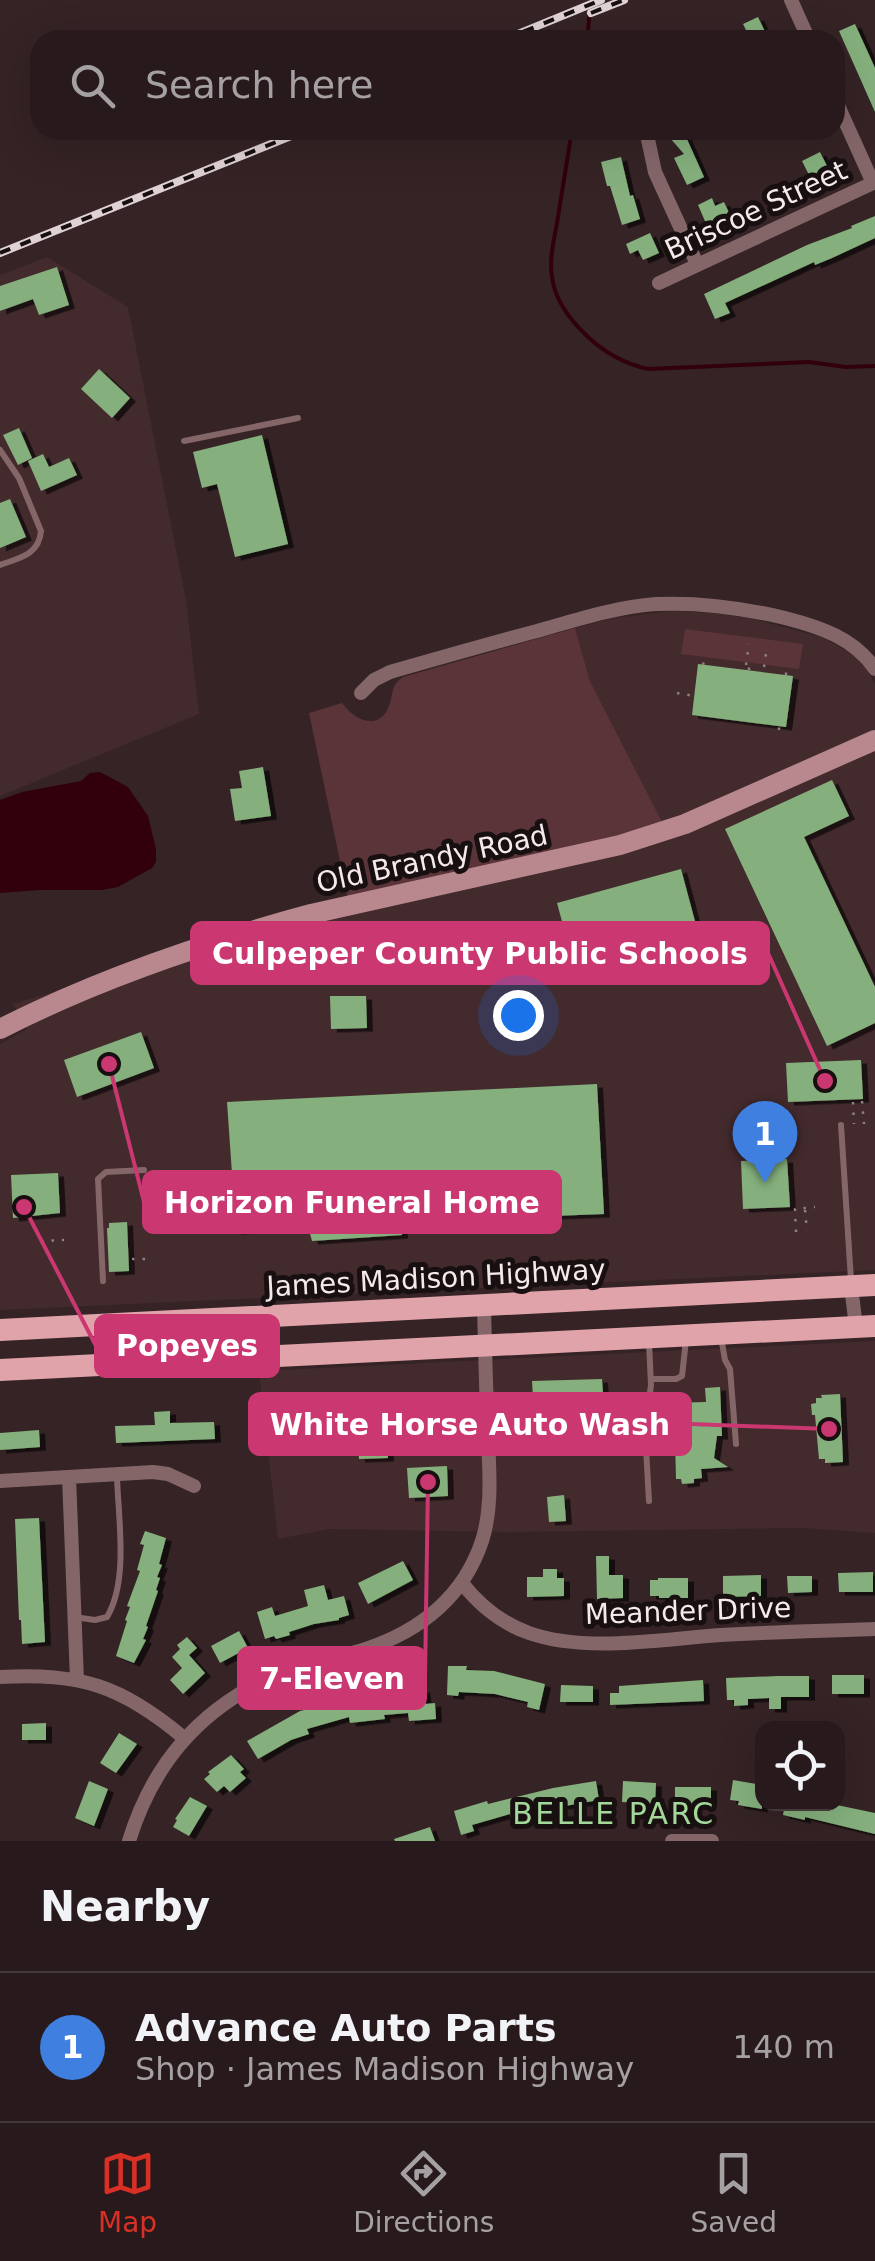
<!DOCTYPE html>
<html lang="en">
<head>
<meta charset="utf-8">
<style>
  :root { --surface:#281a1c; --page:#342729; --text:#f1f3f6; --muted:#a5a1a3; --line:#44383b; --accent:#d93025 }
  body { margin:0; font-family:"DejaVu Sans",sans-serif; background:var(--page); color:var(--text) }
  .controls { position:absolute; right:30px; bottom:30px; display:grid; overflow:hidden; border-radius:20px; box-shadow:0 10px 40px #0002 }
  .controls button { width:90px; height:90px; display:grid; place-items:center; padding:0; border:0; border-bottom:2px solid var(--line); background:var(--surface); color:var(--text); font:50px sans-serif }
  .you { position:absolute; left:518px; top:1015px; width:35px; height:35px; margin:-25px; border:8px solid #fff; border-radius:50%; background:#1a73e8; box-shadow:0 0 0 15px #1a73e833 }
  .badge { display:grid; place-items:center; width:65px; height:65px; border-radius:50%; background:var(--accent); color:#fff; font-size:32px; font-weight:700 }
  .pin { position:absolute; translate:-50% -82px; filter:drop-shadow(0 2px 5px #0008) }
  .pin::after { content:''; position:absolute; top:52px; width:35px; height:30px; background:inherit; clip-path:polygon(0 0,100% 0,50% 100%) }
  .list { margin:0; padding:0; list-style:none }
  h2 { display:flex; justify-content:space-between; align-items:center; height:130px; margin:0; padding:0 40px; font-size:42px }
  h2 small { font-size:32px; font-weight:400; color:var(--muted) }
  .list li { display:grid; grid-template-columns:65px 1fr auto; gap:30px; align-items:center; box-sizing:border-box; height:150px; padding:0 40px; border-top:2px solid var(--line) }
  .list b { display:block; font-size:38px; white-space:nowrap }
  .list p { margin:0; font-size:32px; white-space:nowrap; color:var(--muted) }
  .list em { font-size:32px; font-style:normal; color:var(--muted) }
  .icon { flex:none; width:55px; height:55px; fill:none; stroke:currentColor; stroke-width:2; stroke-linecap:round; stroke-linejoin:round }
  .map { position:relative; flex:none; width:875px; height:1841px; overflow:hidden }
  .search { position:absolute; background:var(--surface); box-shadow:0 10px 40px #0002; left:30px; right:30px; top:30px; height:110px; display:flex; align-items:center; gap:25px; box-sizing:border-box; padding:0 35px; border-radius:30px; color:var(--muted); font-size:38px }
  .sheet { height:280px; background:var(--surface) }
  nav { display:flex; justify-content:space-around; align-items:center; box-sizing:border-box; height:140px; border-top:2px solid var(--line); background:var(--surface); font-size:28px; color:var(--muted) }
  nav a { display:grid; justify-items:center; gap:5px }
  nav .on { color:var(--accent) }
  .map>svg:first-child { display:block }
  .built { fill:#432a2d }
  .green { fill:#5a3439 }
  .water { fill:#31000b }
  .lines { fill:none; stroke-linecap:round; stroke-linejoin:round }
  .stream { stroke:#31000b; stroke-width:4 }
  .building { fill:#85b07d; filter:url(#shadow) }
  .path { stroke:#908082; stroke-width:2.5; stroke-dasharray:2.5 8; stroke-linecap:butt }
  .lane { stroke:#846669; stroke-width:6 }
  .street { stroke:#846669; stroke-width:14 }
  .secondary { stroke:#b8888e; stroke-width:20 }
  .primary { stroke:#e0a3aa; stroke-width:22 }
  .rail-casing { stroke:#e0d2d4; stroke-width:8 }
  .rail { stroke:#170f10; stroke-width:4; stroke-dasharray:11; stroke-linecap:butt }
  .labels { text-anchor:middle; dominant-baseline:central; stroke-width:10; stroke-linejoin:round; paint-order:stroke }
  .street-label { font-size:28px; fill:#f6e9eb; stroke:#170f10 }
  .neighbourhood-label { font-size:30px; letter-spacing:2.5px; fill:#a4d89b; stroke:#170f10 }
  .leader { fill:none; stroke:#ca3771; stroke-width:4 }
  .callout-dot { fill:#ca3771; stroke:#170f10; stroke-width:4 }
  .callout { fill:#ca3771; stroke:#ca3771; stroke-width:4 }
  .callout-label { font-size:30px; text-anchor:middle; font-weight:bold; fill:#fff }
</style>
</head>
<body>
<div class="map">
<svg width="875" height="1841" viewBox="0 0 875 1841">
  <defs>
    <filter id="shadow"><feDropShadow dx="6" dy="3.5" stdDeviation="0" flood-color="#0009"/></filter>
  </defs>
  <rect width="100%" height="100%" fill="#352325"/>
  <!-- built -->
  <path class="built" d="M47 257 128 307 186 600 199 714 0 796V275Z
    M671 611 712 613 750 618 824 638 853 655 867 670 875 684V1270L0 1310V1044L27 1029 13 1004 638 817 655 809 590 681 575 628 614 618Z
    M875 1341V1533L803 1528 506 1532 330 1529 278 1539 259 1371Z"/>
  <!-- green -->
  <path class="green" d="M575 628 590 681 663 824 650 830 348 899 309 713 342 703C354 720 379 732 389 706 394 693 390 686 403 677Z
    M685 629 803 644 799 669 681 654Z"/>
  <!-- water -->
  <path class="water" d="M100 772 128 787 148 816 156 849V862L152 868 118 887 102 890H39L0 893V800L22 792 81 781 90 773Z"/>
  <g class="lines">
    <!-- stream -->
    <path class="stream" d="M587 40 591 0
      M572 130C567 161 562 192 557 223 554 240 549 259 552 277 555 301 570 320 587 336 604 352 625 364 648 369L809 362 846 367 875 366"/>
  </g>
  <!-- building -->
  <path class="building" d="M758 17 769 40H751L743 24Z
    M855 24 875 68V112L839 31Z
    M663 130H695L686 137 704 177 687 185 674 158 684 154Z
    M820 152 829 170 811 179 802 161Z
    M621 157 630 196 633 195 640 219 622 225 610 186H607L601 162Z
    M712 198 715 206 724 202 731 217 708 228 698 205Z
    M875 216V238L832 258 815 265 814 262 725 303 730 313 715 319 704 294 807 245 852 228 851 226Z
    M650 233 659 253 643 260 638 250 630 254 626 244Z
    M57 267 69 305 39 315 33 299 0 311V286Z
    M99 369 130 398 112 418 81 389Z
    M19 428 32 458 18 465 3 435Z
    M262 435 288 544 235 557 217 484 202 488 193 452Z
    M43 454 49 467 69 458 77 475 41 491 28 461Z
    M10 499 26 537 0 548V503Z
    M698 664 793 676 786 727 692 715Z
    M263 767 271 816 235 821 230 789 242 788 239 771Z
    M832 780 849 816 804 837 875 987V1023L827 1046 725 829Z
    M681 869 700 940 576 973 557 903Z
    M330 996H366L367 1028 331 1029Z
    M141 1032 154 1068 77 1097 64 1060Z
    M861 1060 863 1099 788 1102 786 1063Z
    M597 1084 604 1214 401 1222 402 1235 312 1241 308 1226 236 1231 227 1102Z
    M787 1159 790 1207 743 1209 741 1161Z
    M58 1173 60 1213 13 1218 11 1175Z
    M127 1222 129 1271 109 1272 107 1228H109V1223Z
    M602 1379 603 1394H593L594 1427 562 1429 561 1397 533 1398 532 1381Z
    M720 1387 722 1436H717L714 1458 728 1467 701 1469 702 1478 694 1479V1483L682 1484 681 1479H676L675 1438 663 1439 661 1409H670V1403L706 1402 705 1388Z
    M840 1394 843 1462 825 1463V1459H819L815 1415H812L811 1404 816 1403V1398H822L821 1395Z
    M170 1411V1423L214 1422 215 1439 116 1443 115 1426 155 1425 154 1412Z
    M386 1420 388 1458 359 1459 357 1434H362L361 1424Z
    M39 1430 40 1447 0 1450V1433Z
    M447 1466 448 1496 409 1498 407 1468Z
    M564 1495 566 1521 549 1522 547 1497Z
    M39 1518 45 1642 22 1644 21 1620H19L15 1519Z
    M145 1531 166 1538 159 1564 162 1565 157 1577 160 1578 156 1590 158 1591 146 1626 148 1627 143 1639 146 1640 134 1663 116 1656 127 1621 125 1620 130 1607 127 1606 140 1571 137 1570 144 1545 140 1544Z
    M596 1556H609V1575H623V1598L597 1599Z
    M403 1561 413 1580 368 1604 358 1583Z
    M543 1569H557V1578H564V1596L527 1597V1577H543Z
    M873 1572V1592H839L838 1573Z
    M761 1575V1596L723 1597V1576Z
    M787 1576H812V1592L788 1593Z
    M658 1578H688V1598H659V1596H650V1580H658Z
    M324 1585 328 1600 344 1596 349 1615 339 1618V1620L314 1624 289 1632 290 1635 276 1639 274 1636 265 1639 257 1612 272 1607 275 1616 308 1606 304 1590Z
    M239 1631 248 1648 220 1663 211 1646Z
    M187 1637 197 1648 189 1655 205 1673 183 1694 170 1680 182 1668 172 1657 180 1649 177 1645Z
    M448 1666H467L466 1670 494 1671 545 1684 539 1710 527 1707 528 1702 495 1694 459 1692 458 1696 447 1695Z
    M832 1675H864V1694H832Z
    M778 1676H809V1697H781V1709H769V1698L748 1699V1705L734 1706V1700H727L726 1678Z
    M703 1680 704 1701 610 1705V1693H619V1686Z
    M561 1685 593 1686V1702H560Z
    M424 1689 426 1704 435 1703 436 1719 409 1721 408 1713 384 1715 385 1719 350 1723 349 1717 307 1729 309 1734 291 1740 258 1759 247 1741 300 1711 356 1697V1694L374 1692 375 1694 382 1693V1695Z
    M46 1723V1740H22V1724Z
    M119 1733 137 1744 116 1773 100 1763Z
    M231 1755 244 1769 240 1772 246 1778 230 1792 224 1786 217 1792 204 1779 210 1774 208 1772Z
    M733 1780 762 1785V1809L738 1805 739 1801 730 1800Z
    M89 1781 108 1789 94 1826 75 1818Z
    M596 1781 599 1800 565 1806 546 1804 547 1810 511 1819 510 1814 472 1825 474 1831 461 1835 454 1811 487 1801 488 1804 553 1788Z
    M623 1781 656 1783 655 1804 622 1802Z
    M675 1787H711V1803L702 1804V1806L683 1807V1804H675Z
    M190 1797 207 1806 189 1836 173 1827 177 1820 175 1819Z
    M785 1804H832L875 1813V1834L805 1817V1820L783 1815Z
    M430 1827 435 1841H395L394 1839Z"/>
  <g class="lines">
    <!-- path -->
    <path class="path" d="M703 665 704 659
      M746 665 749 644
      M764 667 767 647
      M749 670V665
      M786 675V670
      M677 693 694 696
      M779 730V726
      M862 1101 864 1124
      M853 1102 854 1124
      M805 1210 807 1231
      M796 1232 795 1209 815 1207
      M41 1241 64 1240
      M132 1259H153"/>
    <!-- lane -->
    <path class="lane" d="M184 441 298 418
      M0 450 19 478 41 531C39 555 19 558 0 565
      M841 1125 851 1280
      M103 1281 98 1179 106 1172 144 1170
      M721 1337 725 1360 730 1369 736 1444
      M651 1379H676L682 1376 686 1340
      M649 1501 645 1430 651 1385 649 1343
      M74 1617 95 1620 107 1617C129 1580 118 1517 117 1476"/>
    <!-- street -->
    <path class="street" d="M791 0 809 40
      M835 99 873 183
      M646 130 655 172 697 264
      M659 283 875 182
      M361 693 374 680 390 672C439 658 488 644 537 631 576 620 615 607 656 604 700 602 743 608 785 618 820 627 854 638 875 669
      M851 1286 856 1327
      M69 1477 77 1680
      M0 1481 153 1472 168 1474 194 1486
      M462 1583C480 1606 501 1623 529 1633 586 1653 661 1639 721 1635 772 1632 824 1631 875 1629
      M0 1677C81 1673 121 1685 184 1738
      M129 1841C153 1763 200 1709 275 1675 303 1663 334 1659 363 1650 418 1632 463 1598 482 1541 493 1507 489 1470 488 1435 486 1392 485 1349 484 1305
      M672 1841H712"/>
    <!-- secondary -->
    <path class="secondary" d="M0 1029C98 979 204 943 311 914L620 845 685 824 875 740"/>
    <!-- primary -->
    <path class="primary" d="M0 1330 875 1285
      M0 1370 875 1326"/>
    <!-- rail casing -->
    <g class="rail-casing">
      <path id="rail" d="M591 13 624 0
        M503 40 601 0
        M0 253 306 130"/>
    </g>
    <!-- rail -->
    <use href="#rail" class="rail"/>
  </g>
  <g class="labels">
    <!-- street labels -->
    <g class="street-label">
      <text transform="translate(756 210) rotate(-25)">Briscoe Street</text>
      <text transform="translate(432 859) rotate(-12)">Old Brandy Road</text>
      <text transform="translate(436 1278) rotate(-3)">James Madison Highway</text>
      <text transform="translate(688 1611) rotate(-2)">Meander Drive</text>
    </g>
    <!-- neighbourhood labels -->
    <g class="neighbourhood-label">
      <text x="614" y="1813">BELLE PARC</text>
    </g>
  </g>
  <!-- callouts -->
  <path class="leader" d="M825 1081L768 953M109 1064L144 1202M24 1207L96 1346M829 1429L690 1424M428 1482L425 1678"/>
  <g class="callout-dot">
    <circle cx="825" cy="1081" r="10"/>
    <circle cx="109" cy="1064" r="10"/>
    <circle cx="24" cy="1207" r="10"/>
    <circle cx="829" cy="1429" r="10"/>
    <circle cx="428" cy="1482" r="10"/>
  </g>
  <g class="callout">
    <rect x="192" y="923" width="576" height="60" rx="10"/>
    <rect x="144" y="1172" width="416" height="60" rx="10"/>
    <rect x="96" y="1316" width="182" height="60" rx="10"/>
    <rect x="250" y="1394" width="440" height="60" rx="10"/>
    <rect x="239" y="1648" width="186" height="60" rx="10"/>
  </g>
  <g class="callout-label">
    <text x="480" y="964">Culpeper County Public Schools</text>
    <text x="352" y="1213">Horizon Funeral Home</text>
    <text x="187" y="1356">Popeyes</text>
    <text x="470" y="1435">White Horse Auto Wash</text>
    <text x="332" y="1689">7-Eleven</text>
  </g>
</svg>
<div class="controls">
<button><svg class="icon" aria-label="locate" viewBox="0 0 24 24"><circle cx="12" cy="12" r="6"/><path d="M12 2v4M12 18v4M2 12h4M18 12h4"/></svg></button>
</div>
<div class="you"></div>
<div class="pin badge" style="left:765px;top:1183px;background:#3f7fe0">1</div>
<div class="search"><svg class="icon" aria-label="search" viewBox="0 0 24 24"><circle cx="10" cy="10" r="6"/><path d="M15 15l6 6"/></svg>Search here</div>
</div>
<section class="sheet">
<h2>Nearby<small></small></h2>
<ul class="list">
<li><span class="badge" style="background:#3f7fe0">1</span><div><b>Advance Auto Parts</b><p>Shop · James Madison Highway</p></div><em>140 m</em></li>
</ul>
</section>
<nav>
<a class="on"><svg class="icon" aria-label="map" viewBox="0 0 24 24"><path d="M3 6l6-2 6 2 6-2v14l-6 2-6-2-6 2zM9 4v14M15 6v14"/></svg>Map</a>
<a><svg class="icon" aria-label="directions" viewBox="0 0 24 24"><path d="M12 3l9 9-9 9-9-9zM9 14v-3h6M13 9l2 2-2 2"/></svg>Directions</a>
<a><svg class="icon" aria-label="saved" viewBox="0 0 24 24"><path d="M7 4h10v16l-5-4-5 4z"/></svg>Saved</a>
</nav>
</body>
</html>
